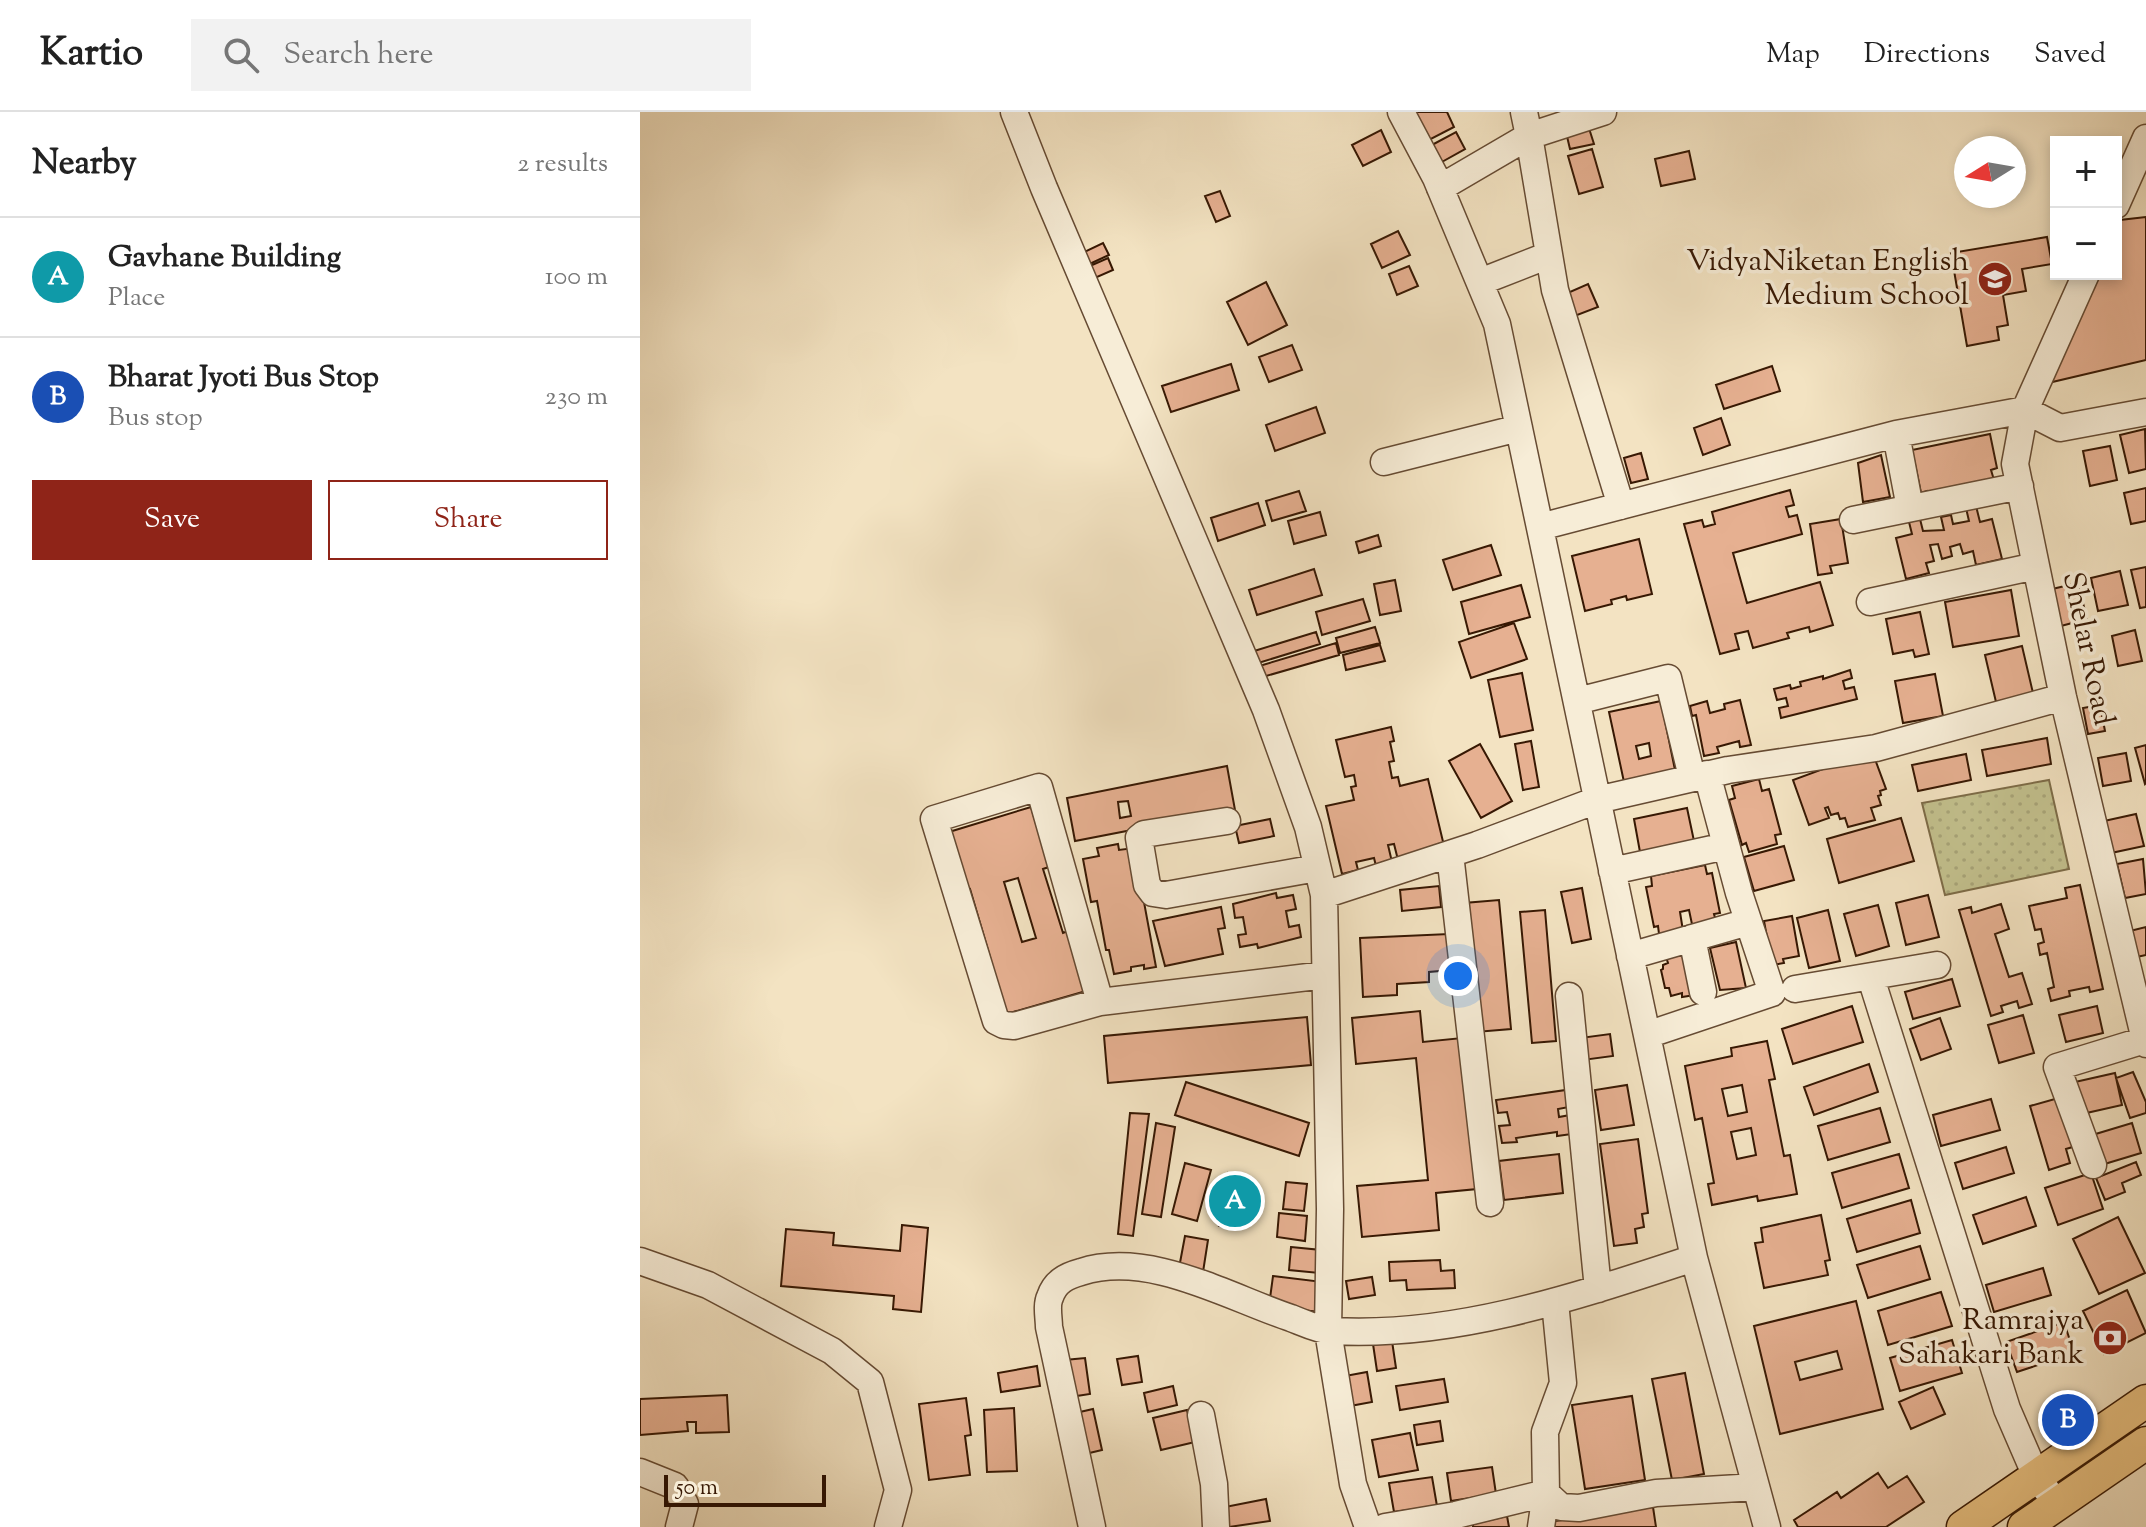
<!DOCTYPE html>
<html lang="en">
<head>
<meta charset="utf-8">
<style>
  :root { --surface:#fff; --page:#f2f2f2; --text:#222; --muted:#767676; --line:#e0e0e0; --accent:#8f2418 }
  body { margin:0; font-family:"Sorts Mill Goudy",serif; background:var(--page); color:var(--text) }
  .controls { position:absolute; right:24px; top:24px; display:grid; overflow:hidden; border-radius:0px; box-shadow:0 4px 12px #0003 }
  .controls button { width:72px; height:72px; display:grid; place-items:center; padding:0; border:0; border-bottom:2px solid var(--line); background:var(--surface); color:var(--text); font:40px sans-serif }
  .compass { position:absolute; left:1314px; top:24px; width:72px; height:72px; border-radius:50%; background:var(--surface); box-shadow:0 4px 12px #0003; rotate:259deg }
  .scale { position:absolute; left:24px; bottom:20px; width:162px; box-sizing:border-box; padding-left:8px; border:4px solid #371803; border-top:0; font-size:22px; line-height:28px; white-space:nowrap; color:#371803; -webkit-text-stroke:6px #f7edd7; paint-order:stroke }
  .you { position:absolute; left:818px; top:864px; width:28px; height:28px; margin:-20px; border:6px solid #fff; border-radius:50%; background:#1a73e8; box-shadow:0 0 0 12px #1a73e833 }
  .badge { display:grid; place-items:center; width:52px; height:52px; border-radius:50%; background:var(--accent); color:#fff; font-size:26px; font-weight:700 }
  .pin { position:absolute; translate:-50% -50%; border:4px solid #fff; box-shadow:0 2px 8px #0006 }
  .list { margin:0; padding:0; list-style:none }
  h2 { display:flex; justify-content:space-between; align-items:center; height:104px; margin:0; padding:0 32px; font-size:34px }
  h2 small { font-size:26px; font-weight:400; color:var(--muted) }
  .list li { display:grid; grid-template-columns:52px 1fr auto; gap:24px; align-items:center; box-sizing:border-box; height:120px; padding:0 32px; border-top:2px solid var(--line) }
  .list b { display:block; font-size:30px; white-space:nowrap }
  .list p { margin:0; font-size:26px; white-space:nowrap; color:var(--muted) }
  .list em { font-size:26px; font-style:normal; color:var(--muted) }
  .actions { display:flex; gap:16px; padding:24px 32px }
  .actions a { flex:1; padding:18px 0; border:2px solid var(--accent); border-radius:0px; text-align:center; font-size:28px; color:var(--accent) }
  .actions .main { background:var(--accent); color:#fff }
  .icon { flex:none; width:44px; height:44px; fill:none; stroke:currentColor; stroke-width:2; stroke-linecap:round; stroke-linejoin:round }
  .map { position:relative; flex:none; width:1506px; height:1415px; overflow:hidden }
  header { display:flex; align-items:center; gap:48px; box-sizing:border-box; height:112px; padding:0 40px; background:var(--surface); border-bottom:2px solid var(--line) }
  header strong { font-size:38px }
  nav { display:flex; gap:44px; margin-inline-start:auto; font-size:28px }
  .search { width:560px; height:72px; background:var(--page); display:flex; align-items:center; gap:20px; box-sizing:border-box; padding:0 28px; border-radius:0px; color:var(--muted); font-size:30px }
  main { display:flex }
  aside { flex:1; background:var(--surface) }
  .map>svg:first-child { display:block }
  .garden { fill:url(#garden-dots); stroke:#7d6c48; stroke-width:2 }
  .building { fill:#e6b091; stroke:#371803; stroke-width:2; fill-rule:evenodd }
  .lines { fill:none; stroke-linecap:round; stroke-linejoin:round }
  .minor-casing { stroke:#664b33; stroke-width:29 }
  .major-casing { stroke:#371803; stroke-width:35 }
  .minor { stroke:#f7edd7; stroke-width:26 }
  .major { stroke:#eac281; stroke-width:32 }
  .labels { text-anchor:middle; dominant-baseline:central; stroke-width:7; stroke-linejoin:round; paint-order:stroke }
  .poi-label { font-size:30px; fill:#371803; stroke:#f7edd7; text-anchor:end }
  .street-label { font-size:30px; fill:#371803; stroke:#f7edd7 }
</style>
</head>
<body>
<header>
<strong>Kartio</strong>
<div class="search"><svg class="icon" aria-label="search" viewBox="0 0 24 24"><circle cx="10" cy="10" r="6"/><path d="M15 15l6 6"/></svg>Search here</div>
<nav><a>Map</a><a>Directions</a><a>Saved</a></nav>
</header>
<main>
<aside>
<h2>Nearby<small>2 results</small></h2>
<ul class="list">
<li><span class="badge" style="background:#0f9aa8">A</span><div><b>Gavhane Building</b><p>Place</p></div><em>100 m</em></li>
<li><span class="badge" style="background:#1a4fb4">B</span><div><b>Bharat Jyoti Bus Stop</b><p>Bus stop</p></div><em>230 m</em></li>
</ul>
<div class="actions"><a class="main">Save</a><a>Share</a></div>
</aside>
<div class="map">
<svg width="1506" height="1415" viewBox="0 0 1506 1415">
  <defs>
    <pattern id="garden-dots" width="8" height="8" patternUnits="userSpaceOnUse" patternTransform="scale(2)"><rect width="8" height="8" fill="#c3c18e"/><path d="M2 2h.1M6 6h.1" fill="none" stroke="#a8a579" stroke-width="1.8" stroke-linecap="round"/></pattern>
  </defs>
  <rect width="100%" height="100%" fill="#f3e3c2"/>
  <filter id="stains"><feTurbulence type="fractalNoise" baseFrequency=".0025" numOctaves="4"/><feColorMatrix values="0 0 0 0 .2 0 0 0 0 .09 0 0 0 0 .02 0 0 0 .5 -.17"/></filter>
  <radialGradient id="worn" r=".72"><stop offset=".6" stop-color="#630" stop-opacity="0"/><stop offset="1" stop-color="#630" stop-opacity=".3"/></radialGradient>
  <!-- garden -->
  <path class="garden" d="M1409 668 1429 757 1305 783 1282 691Z"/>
  <!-- building -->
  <path class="building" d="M778 0H807L814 15 787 29 773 3Z
    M947 10 954 32 930 37 925 16Z
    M741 18 751 40 723 54 712 33Z
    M816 20 825 37 800 51 790 34Z
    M952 37 963 75 939 82 928 44Z
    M1049 39 1055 67 1021 74 1015 47Z
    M580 79 590 104 576 110 565 84Z
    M1506 105V248L1408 271 1456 162H1476V117L1480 108Z
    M758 119 770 143 742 156 731 132Z
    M1407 125 1412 152 1382 157 1386 179 1363 183 1368 213 1357 215 1359 228 1327 234 1311 141Z
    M463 131 469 143 441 156 436 144Z
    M468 146 473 158 448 169 443 157Z
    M769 154 778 174 757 183 749 162Z
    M626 170 647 213 608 233 587 190Z
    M948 172 958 195 932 205 923 183Z
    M652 233 662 258 629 270 619 245Z
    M591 252 599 278 531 300 522 274Z
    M1132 254 1140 279 1084 297 1076 273Z
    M676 295 685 321 635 339 626 313Z
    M1081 306 1090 333 1063 343 1054 316Z
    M1505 317 1506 357 1489 361 1480 323Z
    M1350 322 1357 356 1351 358 1354 368 1288 384 1287 379 1281 381 1272 338Z
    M1470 334 1477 368 1450 374 1443 339Z
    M1001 341 1008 367 991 371 984 346Z
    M1241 343 1250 385 1223 390 1218 351Z
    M1506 376V409L1491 412 1484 381Z
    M1150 378 1154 393 1146 395 1149 405 1157 403 1162 422 1093 441 1107 491 1180 470 1193 513 1170 520 1169 515 1147 521 1149 526 1113 536 1108 519 1095 522 1099 537 1080 542 1044 412 1062 408 1064 415 1075 412 1072 400Z
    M659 379 666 399 632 409 626 389Z
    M618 391 625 413 578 429 571 406Z
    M1336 394 1340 410 1352 407 1362 447 1336 453 1333 439 1323 442 1320 432 1310 435 1312 444 1302 447 1298 432 1290 433 1294 449 1286 451 1289 461 1266 467 1256 426 1272 422 1269 410 1280 407 1283 419 1304 418 1301 405 1311 403 1313 412 1329 409 1326 396Z
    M680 400 686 423 654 432 648 409Z
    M1201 407 1208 451 1190 454 1192 461 1178 463 1170 412Z
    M738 423 741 434 719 441 716 430Z
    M999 427 1012 482 987 488 986 484 971 488 972 492 945 499 932 444Z
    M851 433 861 463 813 478 803 448Z
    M1506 455V495L1500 496 1491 458Z
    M674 457 682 483 617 503 609 478Z
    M1480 459 1488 493 1458 499 1451 466Z
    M755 468 761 499 740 503 734 472Z
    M1438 471 1447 507 1421 514 1412 477Z
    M881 473 890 505 829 522 821 490Z
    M1371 478 1379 524 1313 535 1305 490Z
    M723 487 730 509 682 523 676 500Z
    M1280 500 1289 542 1275 545 1273 538 1253 542 1246 507Z
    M874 511 887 547 831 566 819 530Z
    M735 515 740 531 700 541 696 526Z
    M1495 518 1502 549 1478 554 1472 524Z
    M676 520 680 532 615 552 611 540Z
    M696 531 699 543 619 566 616 555Z
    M740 533 745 549 706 558 703 543Z
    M1382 534 1393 581 1356 590 1345 543Z
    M1210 558 1212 566 1203 569 1205 577 1214 575 1217 587 1141 606 1139 596 1148 594 1146 586 1137 588 1134 577 1150 573 1151 577 1161 574 1160 570 1183 564V567Z
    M882 561 893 618 860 625 848 568Z
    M1295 562 1303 604 1263 611 1255 569Z
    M1100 588 1111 633 1100 635 1099 629 1077 635 1079 641 1064 644 1056 603 1052 604 1050 594 1067 589 1070 601 1085 597 1084 592Z
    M1021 589 1035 658 984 670 969 600ZM1009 631 1011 644 999 647 996 634Z
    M1460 593 1465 619 1448 622 1443 596Z
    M751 615 754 629 750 630 754 649 749 650 752 666 758 665 760 674 788 667 805 738 758 748 754 732 748 733 752 750 736 754 734 746 716 750 718 758 702 762 686 694 714 688 711 675 716 674 714 663 705 665 696 628Z
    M1407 626 1411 652 1347 664 1342 638Z
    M891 629 899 675 883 678 875 632Z
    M840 632 872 689 841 706 809 649Z
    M1506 633V671L1505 672 1495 636Z
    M1232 639 1246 677 1240 679 1241 683 1238 684 1241 693 1231 696 1235 708 1208 715 1205 706 1200 707 1198 701 1191 703 1188 695 1185 696 1189 706 1169 713 1153 668Z
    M1486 641 1491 669 1463 674 1458 646Z
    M1326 642 1331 668 1278 679 1272 653Z
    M587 654 595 698 435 729 427 686ZM488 689 491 704 480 706 478 690Z
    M1119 667 1122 679 1129 677 1141 722 1135 723 1137 732 1109 740 1106 731 1102 733 1089 688 1095 686 1092 674Z
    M391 695 409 755 403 757 423 821 428 819 446 879 363 903 346 846 350 845 330 777 326 778 309 720ZM378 766 396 826 382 830 364 770Z
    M1047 696 1054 729 1000 740 994 707Z
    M1496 702 1504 734 1471 741 1464 709Z
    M1261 706 1274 749 1199 771 1187 727Z
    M630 707 634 724 599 731 595 714Z
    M478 732 479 738 494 736 516 855 504 857V853L491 855V859L474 862 469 838H466L457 789 451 790 443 747 459 744 457 736Z
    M1144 734 1154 768 1114 779 1104 745Z
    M1503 747 1506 782 1485 786 1477 752Z
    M1065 753 1067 762 1072 761 1080 801 1074 802 1076 809 1053 817 1049 798 1040 800 1043 819 1019 822 1018 814 1014 815 1006 775 1012 774 1011 764Z
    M1440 773 1463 877 1450 880 1449 875 1429 879 1430 884 1411 889 1408 877 1414 875 1407 841 1400 843 1398 832 1404 830 1401 817 1395 818 1389 794 1427 786 1425 776Z
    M799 774 801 795 762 799 760 778Z
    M942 776 951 827 932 831 921 780Z
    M636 781 637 786 653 783 656 797 646 799 649 815 659 813 661 825 618 836 617 832 600 835 598 823 606 822 603 805 595 806 593 792Z
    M1288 783 1299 825 1266 833 1256 791Z
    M859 788 871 917 836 920 824 791Z
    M1361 792 1369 817 1355 822 1369 865 1382 861 1392 892 1379 896 1377 889 1361 894 1363 900 1351 904 1319 798 1331 795 1332 801Z
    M1238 793 1249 834 1216 844 1204 802Z
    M581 795 585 816 578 817 583 842 525 854 513 809Z
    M905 798 916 929 892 931 880 800Z
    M1188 798 1200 849 1169 856 1157 806Z
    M1152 804 1159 844 1143 847 1144 851 1132 853 1124 809Z
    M1506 815V843L1492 846 1486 820Z
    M809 822 811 858 789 860V870L757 872V883L723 885 720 826Z
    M1096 830 1106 876 1080 878 1070 836Z
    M1045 840 1055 883 1042 885V881L1031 884 1029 876H1025L1021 858 1023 857V853L1028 851 1026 845Z
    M1312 867 1320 894 1273 907 1265 880Z
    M1212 894 1223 930 1153 952 1142 917Z
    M1457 894 1463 921 1426 930 1419 903Z
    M780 899 783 930 822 926 837 1077 796 1081 799 1118 722 1125 717 1074 788 1068 776 946 716 952 712 906Z
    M1383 903 1394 941 1359 951 1348 913Z
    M667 905 671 953 468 971 464 924Z
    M1300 906 1311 937 1281 948 1270 917Z
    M970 922 973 944 943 948 940 926Z
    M1127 929 1135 967 1129 968 1144 1044 1150 1043 1157 1082 1118 1089 1117 1084 1072 1093 1068 1072 1074 1071 1062 1006 1055 1008 1045 954 1092 944 1091 936ZM1102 973 1107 1000 1088 1004 1082 977ZM1111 1016 1116 1043 1097 1047 1091 1020Z
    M1229 952 1238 980 1174 1003 1164 975Z
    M1493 960 1506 990V1001L1490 1006 1476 966Z
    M1475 961 1482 993 1442 1002 1435 970Z
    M546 970 669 1011 659 1044 535 1003Z
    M987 973 994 1013 961 1018 955 978Z
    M926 978 929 995 918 997 919 1005 930 1003 932 1022 917 1024V1020L876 1026 877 1030 862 1031 859 1014 870 1013 867 1000 858 1001 856 988Z
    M1422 985 1436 1034 1426 1037 1430 1051 1409 1058 1390 994Z
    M1351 987 1360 1018 1301 1034 1293 1003Z
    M1240 996 1250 1030 1188 1048 1178 1014Z
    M490 1001 509 1002 493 1124 478 1122Z
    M516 1011 535 1015 521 1105 502 1102Z
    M1492 1011 1501 1041 1458 1054 1449 1024Z
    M998 1027 1008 1101 1002 1102 1004 1115 995 1117 997 1131 974 1134 960 1032Z
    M1366 1035 1374 1061 1323 1077 1315 1051Z
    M919 1042 923 1081 864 1088 859 1049Z
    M1259 1042 1269 1076 1202 1096 1192 1061Z
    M1496 1050 1501 1063 1482 1071 1485 1080 1465 1088 1456 1066Z
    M545 1051 571 1058 557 1109 532 1102Z
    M588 1061 611 1065 602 1117 579 1114Z
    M1451 1061 1463 1097 1418 1113 1405 1076Z
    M646 1070 667 1072 664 1099 643 1097Z
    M1386 1085 1396 1114 1343 1132 1333 1103Z
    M1271 1088 1280 1121 1217 1140 1207 1107Z
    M639 1101 667 1104 665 1129 637 1125Z
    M1181 1103 1190 1148 1185 1149 1188 1163 1124 1176 1115 1131 1123 1130 1121 1116Z
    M1478 1105 1505 1161 1459 1182 1433 1127Z
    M262 1113 288 1116 281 1200 253 1197 254 1184 141 1174 146 1117 194 1121 193 1133 260 1139Z
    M545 1124 568 1128 563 1160 539 1156Z
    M1280 1134 1290 1167 1228 1186 1217 1153Z
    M651 1135 681 1138 679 1161 649 1158Z
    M800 1148 801 1159 814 1158 815 1176 767 1178 766 1168 750 1169 749 1150Z
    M1403 1156 1411 1183 1354 1200 1346 1173Z
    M633 1164 683 1170 679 1200 629 1194Z
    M732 1165 735 1183 709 1187 706 1169Z
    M1487 1178 1506 1221 1464 1242 1443 1199Z
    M1301 1180 1312 1214 1248 1233 1238 1199Z
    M1216 1189 1243 1297 1140 1322 1114 1214ZM1197 1239 1202 1257 1160 1268 1155 1250Z
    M1424 1210 1434 1241 1377 1260 1366 1230Z
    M1312 1228 1322 1261 1260 1279 1250 1246Z
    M752 1229 756 1256 737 1259 733 1232Z
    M498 1244 502 1270 482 1273 477 1247Z
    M445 1246 450 1282 430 1285 425 1248Z
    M397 1254 400 1274 361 1280 358 1261Z
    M727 1260 732 1290 710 1294 705 1264Z
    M1045 1261 1064 1362 1032 1368 1012 1267Z
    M804 1267 808 1290 760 1298 756 1274Z
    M533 1274 537 1293 508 1300 504 1281Z
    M1293 1275 1305 1302 1271 1317 1259 1290Z
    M87 1283 89 1320 56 1321V1310H47L48 1319 0 1323V1287Z
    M992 1284 1005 1368 945 1377 932 1293Z
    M326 1286 331 1323 325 1324 330 1363 289 1368 279 1292Z
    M374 1296 377 1359 347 1360 344 1298Z
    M453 1297 462 1338 441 1343 431 1302Z
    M547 1298 555 1330 521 1338 513 1306Z
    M800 1309 803 1329 777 1333 774 1313Z
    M770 1321 778 1358 739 1365 732 1328Z
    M852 1355 856 1382 811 1389 807 1361Z
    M1238 1361 1248 1376 1267 1364 1284 1390 1246 1415H1158L1154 1408 1197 1380 1201 1386Z
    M792 1365 797 1394 754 1400 749 1371Z
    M626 1387 630 1409 589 1415 585 1395Z
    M1013 1395 1016 1415H909L908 1410Z
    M867 1404 869 1415H833V1412Z"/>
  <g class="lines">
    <!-- minor casing -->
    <g class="minor-casing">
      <path id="minor" d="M374 0 404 76 626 598 668 715 684 783 690 1097 688 1219 713 1372 728 1415
        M761 0 796 66 857 212 1054 1146 1127 1415
        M963 0 889 24 915 178 981 394
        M800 76 889 24 884 0
        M1476 93 1506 26
        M1446 162 1385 298 1375 352 1423 585 1506 932
        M840 170 909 143
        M1256 322 1270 396
        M744 350 879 316
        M1213 408 1380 374
        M900 415 1256 322 1385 298 1420 316 1506 300
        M1230 490 1396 454
        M937 589 1028 566 1052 665
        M587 709 504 722 499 726 507 773 513 781 526 783 677 756
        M810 742 850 1091
        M972 759 1086 734
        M684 783 837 733 957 688 1088 658 1236 636 1423 585
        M1052 826 1063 880
        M990 844 1108 810
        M1231 866 1367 1297 1396 1364 1408 1380
        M1155 877 1297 853
        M929 884 958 1177
        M460 890 374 914 364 913 356 909 294 707 399 675 460 890 685 863
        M1007 923 1132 881 1099 781 1067 662
        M1453 1053 1417 955 1505 928
        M0 1149 68 1173 192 1239 230 1270 258 1378 248 1415
        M561 1303 574 1372 576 1415
        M0 1360 35 1374 45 1392 39 1415
        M906 1381 921 1395 939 1396 1016 1381 1116 1375
        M452 1415 409 1215C409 1207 406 1193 410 1185 415 1170 426 1164 441 1160 509 1138 588 1185 651 1206 664 1211 678 1218 692 1219 816 1226 938 1184 1054 1146
        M745 1415 816 1403 906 1381 905 1320 923 1271 915 1190
        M901 1415 906 1381"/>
    </g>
    <!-- major casing -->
    <g class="major-casing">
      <path id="major" d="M1323 1415 1506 1289
        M1384 1415 1506 1331"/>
    </g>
    <!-- minor -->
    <use href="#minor" class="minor"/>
    <!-- major -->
    <use href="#major" class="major"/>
  </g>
  <!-- icons -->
  <defs>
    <g id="school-disc" transform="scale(1.8)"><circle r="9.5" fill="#8f2418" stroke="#f7edd7"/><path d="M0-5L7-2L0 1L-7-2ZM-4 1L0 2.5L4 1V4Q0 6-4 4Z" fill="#fff"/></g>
    <g id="bank-disc" transform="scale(1.8)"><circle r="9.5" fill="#8f2418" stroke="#f7edd7"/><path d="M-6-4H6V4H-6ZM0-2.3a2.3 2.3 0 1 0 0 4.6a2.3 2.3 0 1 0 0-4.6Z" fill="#fff"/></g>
  </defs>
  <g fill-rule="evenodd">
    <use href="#school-disc" x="1355" y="167"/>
    <use href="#bank-disc" x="1470" y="1226"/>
  </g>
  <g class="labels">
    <!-- poi labels -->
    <g class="poi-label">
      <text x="1329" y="150">VidyaNiketan English<tspan x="1329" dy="34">Medium School</tspan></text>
      <text x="1444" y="1209">Ramrajya<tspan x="1444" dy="34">Sahakari Bank</tspan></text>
    </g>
    <!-- street labels -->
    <g class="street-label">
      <text transform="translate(1447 537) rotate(78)">Shelar Road</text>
    </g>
  </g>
  <rect width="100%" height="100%" filter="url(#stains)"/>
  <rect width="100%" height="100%" fill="url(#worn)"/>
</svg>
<div class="controls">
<button>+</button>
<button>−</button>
</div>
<svg class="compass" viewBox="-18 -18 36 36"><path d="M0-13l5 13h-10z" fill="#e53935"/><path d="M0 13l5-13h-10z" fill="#767676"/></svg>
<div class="scale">50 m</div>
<div class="you"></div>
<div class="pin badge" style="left:595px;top:1089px;background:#0f9aa8">A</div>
<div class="pin badge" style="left:1428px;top:1308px;background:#1a4fb4">B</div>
</div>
</main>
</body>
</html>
